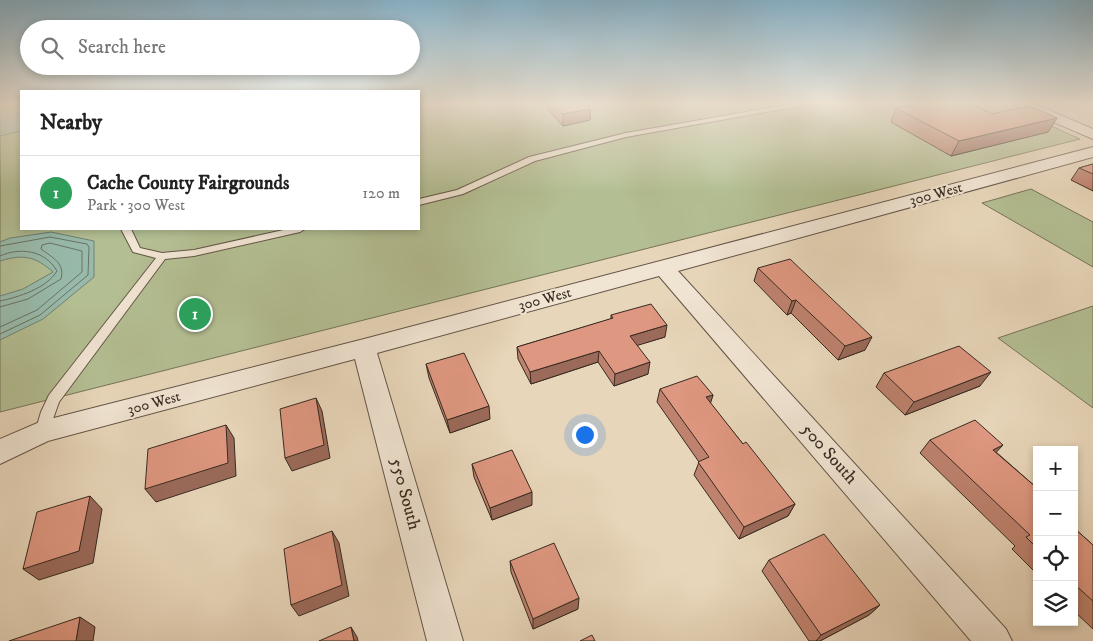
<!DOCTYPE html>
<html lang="en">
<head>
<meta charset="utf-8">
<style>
  :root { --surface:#fff; --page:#f2f2f2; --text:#222; --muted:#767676; --line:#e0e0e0; --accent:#2563eb }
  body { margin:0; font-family:"IM FELL DW Pica",serif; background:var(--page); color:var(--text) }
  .controls { position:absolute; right:15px; bottom:15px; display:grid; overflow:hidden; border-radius:0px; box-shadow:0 2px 8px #0003 }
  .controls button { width:45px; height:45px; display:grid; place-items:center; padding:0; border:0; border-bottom:1px solid var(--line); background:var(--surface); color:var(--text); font:25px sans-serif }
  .you { position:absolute; left:584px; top:434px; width:18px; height:18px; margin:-12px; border:4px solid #fff; border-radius:50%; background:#1a73e8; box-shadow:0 0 0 8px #1a73e833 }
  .badge { display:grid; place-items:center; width:32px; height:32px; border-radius:50%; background:var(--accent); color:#fff; font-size:16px; font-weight:700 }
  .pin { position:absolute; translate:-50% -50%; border:2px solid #fff; box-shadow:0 1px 5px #0006 }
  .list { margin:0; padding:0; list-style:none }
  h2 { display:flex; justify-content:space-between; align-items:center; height:65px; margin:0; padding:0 20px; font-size:21px }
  h2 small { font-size:16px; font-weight:400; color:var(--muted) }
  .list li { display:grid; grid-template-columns:32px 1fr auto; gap:15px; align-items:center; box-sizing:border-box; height:75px; padding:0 20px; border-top:1px solid var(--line) }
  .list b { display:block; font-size:19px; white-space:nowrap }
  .list p { margin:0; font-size:16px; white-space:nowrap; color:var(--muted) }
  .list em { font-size:16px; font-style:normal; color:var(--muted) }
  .icon { flex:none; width:28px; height:28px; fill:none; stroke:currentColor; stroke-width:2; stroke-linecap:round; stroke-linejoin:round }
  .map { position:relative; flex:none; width:1093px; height:641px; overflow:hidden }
  .search { position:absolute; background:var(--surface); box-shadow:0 2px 8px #0003; left:20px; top:20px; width:400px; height:55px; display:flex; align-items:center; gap:12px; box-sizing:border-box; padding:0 18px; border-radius:28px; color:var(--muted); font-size:19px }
  .panel { position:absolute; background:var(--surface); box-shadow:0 2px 8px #0003; left:20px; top:90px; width:400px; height:140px; border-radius:0px }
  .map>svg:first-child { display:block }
  .green { fill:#b3be92; stroke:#76745a }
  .water { fill:#98baaa; stroke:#728073 }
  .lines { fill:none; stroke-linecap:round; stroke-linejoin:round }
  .shore { stroke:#687266; stroke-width:1 }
  .lane-casing { stroke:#645547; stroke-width:2 }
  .street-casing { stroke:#645547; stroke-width:2 }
  .lane { fill:#f0e4d2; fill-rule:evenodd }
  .street { fill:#f0e4d2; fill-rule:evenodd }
  .wall { fill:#bf826e; stroke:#382a21 }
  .shaded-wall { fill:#9b6a5a; stroke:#382a21 }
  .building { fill:#de9780; stroke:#382a21 }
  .labels { text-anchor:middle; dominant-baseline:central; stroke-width:4.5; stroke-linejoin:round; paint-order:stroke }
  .street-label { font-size:15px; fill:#382a21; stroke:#f0e4d2 }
  .near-street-label { font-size:18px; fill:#382a21; stroke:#f0e4d2 }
</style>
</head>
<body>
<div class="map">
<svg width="1093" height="641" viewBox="0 0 1093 641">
  <rect width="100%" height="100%" fill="#e8d6ba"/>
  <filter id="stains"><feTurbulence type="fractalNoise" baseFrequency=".004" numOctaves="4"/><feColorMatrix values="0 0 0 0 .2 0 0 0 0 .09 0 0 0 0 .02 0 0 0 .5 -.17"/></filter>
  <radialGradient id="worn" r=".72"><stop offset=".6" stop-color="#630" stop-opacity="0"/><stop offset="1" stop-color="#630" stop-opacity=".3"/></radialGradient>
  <!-- green -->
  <path class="green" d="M0 103H21V229H419V103H1000L1080 139 0 412Z
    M1031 189 1093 222V267L982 203Z
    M1093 306V408L998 338Z"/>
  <!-- water -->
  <path class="water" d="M11 103H21V131L0 136V107Z
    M51 232 94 241V277L43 319 0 340V296L23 289 53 272C35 256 23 254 0 261V242L10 238Z"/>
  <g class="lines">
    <!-- shore -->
    <path class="shore" d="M0 246 50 237 87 244 89 247 88 275 40 315 0 334
      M0 256C20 247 45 250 57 271 47 288 19 297 0 301
      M0 307 28 299 61 279C65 263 53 258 41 249L42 245 50 243 82 251V272L37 310 0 327"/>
    <!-- lane casing -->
    <g class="lane-casing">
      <path id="lane" d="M796 103H808L805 105 626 137 535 161 463 194 419 205V199L457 190 529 157 626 133Z
        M121 229H131L140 248 162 253 194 250 288 229H305L300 232 194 256 165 259 59 402 47 436 42 438 37 436 35 432 41 412 49 395 156 258 133 252Z"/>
    </g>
    <!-- street casing -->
    <g class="street-casing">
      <path id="street" d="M1014 103H1032L1093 129V139L1016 106Z
        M1093 147V157L678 271 1006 629 1012 641H971L659 276 377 353 463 641H427L355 359 48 441 0 464V439L42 421 364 339Z"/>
    </g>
    <!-- lane -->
    <use href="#lane" class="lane"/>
    <!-- street -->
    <use href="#street" class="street"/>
  </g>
  <!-- wall -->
  <path class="wall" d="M548 103H583L590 109V120L563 126 548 109Z
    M896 108 992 114 1057 118 1048 132 951 156 891 122Z
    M1093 164V191L1071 180 1079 168Z
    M758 268 865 350 838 360 791 313 787 315 754 281Z
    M611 315 665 337 637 345 648 374 614 386 598 362 531 384 518 359 517 347 611 319Z
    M426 364 490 419 450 433 429 378Z
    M884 373 980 386 905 415 876 387Z
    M660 389 713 395 710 403 743 444 795 504 788 516 739 539 694 475 699 462 657 402Z
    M930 440 996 452 1037 488V574L1012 549 1015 546 920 453Z
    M472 464 532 505 492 520 474 477Z
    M1074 528 1093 545V629L1074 611Z
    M769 560 880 605 869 615 820 641H809L762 571Z
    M510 561 578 609 533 629 511 572Z"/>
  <!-- shaded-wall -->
  <path class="shaded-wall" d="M590 109V120L563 126V114Z
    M1057 118 1048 132 951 156 959 141Z
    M796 300 791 313 787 315 792 301Z
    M667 325 665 337 629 348 630 336Z
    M872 337 865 350 838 360 845 346Z
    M599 351 598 362 531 384 530 372Z
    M650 362 648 374 614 386 615 374Z
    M991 372 980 386 905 415 914 402Z
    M713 395 709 408 706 397Z
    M316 398 322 411 330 458 292 471 285 458Z
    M489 406 490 419 450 433 447 420Z
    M226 425 234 438 236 476 156 502 145 489Z
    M1003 445 991 458 993 450Z
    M532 492V505L492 520 490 508Z
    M90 496 102 509 93 563 39 580 23 569Z
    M795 504 788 516 739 539 744 527Z
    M332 531 339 543 349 596 299 616 291 605Z
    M579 598 578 609 533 629V619Z
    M880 605 869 615 820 641H816L821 635Z
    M80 617 95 627 93 641H76Z
    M351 627 357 637 358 641H354Z"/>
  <!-- building -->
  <path class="building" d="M552 103H583L590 109 563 114Z
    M924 103H968L992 114 1030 106 1057 118 959 141 896 108Z
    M1093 164V174L1079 168Z
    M790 259 872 337 845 346 796 300 792 301 758 268Z
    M651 304 667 325 630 336 650 362 615 374 599 351 530 372 517 347 613 318 611 315Z
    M959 346 991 372 914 402 884 373Z
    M464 353 489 406 447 420 426 364Z
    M697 376 713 395 706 397 743 444 746 442 795 504 744 527 698 462 709 457 660 389Z
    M316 398 324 445 285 458 280 409Z
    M975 420 1003 445 993 450 1037 488V548L1026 537 1030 535 930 440Z
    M226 425 228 463 145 489 148 449Z
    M512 450 532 492 490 508 472 464Z
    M90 496 79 551 23 569 37 512Z
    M1074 528 1093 545V601L1074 584Z
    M332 531 342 585 291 605 284 549Z
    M824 534 880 605 821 635 769 560Z
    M554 543 579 598 533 619 510 561Z
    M80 617 76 641H9Z
    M351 627 354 641H319Z
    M592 635 595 641H580Z"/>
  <!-- sky -->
  <linearGradient id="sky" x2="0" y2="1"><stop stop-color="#88b6cf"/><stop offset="0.54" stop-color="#f5ede0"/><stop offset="1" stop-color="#f5ede0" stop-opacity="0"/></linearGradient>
  <rect width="1093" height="192" fill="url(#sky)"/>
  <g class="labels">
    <!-- street labels -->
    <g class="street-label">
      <text transform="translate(936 194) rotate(-15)">300 West</text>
      <text transform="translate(545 299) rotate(-15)">300 West</text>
      <text transform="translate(154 403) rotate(-15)">300 West</text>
    </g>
    <!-- near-street labels -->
    <g class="near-street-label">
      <text transform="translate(829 454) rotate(48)">500 South</text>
      <text transform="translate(405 494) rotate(75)">550 South</text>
    </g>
  </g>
  <rect width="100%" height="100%" filter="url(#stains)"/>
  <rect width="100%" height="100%" fill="url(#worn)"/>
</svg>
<div class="controls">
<button>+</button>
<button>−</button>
<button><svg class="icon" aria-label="locate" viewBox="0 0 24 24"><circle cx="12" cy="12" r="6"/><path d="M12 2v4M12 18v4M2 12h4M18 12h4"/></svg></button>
<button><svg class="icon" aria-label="layers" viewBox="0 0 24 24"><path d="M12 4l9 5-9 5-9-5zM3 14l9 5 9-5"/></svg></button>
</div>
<div class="you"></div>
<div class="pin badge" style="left:195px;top:314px;background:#2e9e5b">1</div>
<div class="search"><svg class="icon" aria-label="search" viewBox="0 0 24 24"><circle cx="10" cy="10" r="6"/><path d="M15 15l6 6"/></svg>Search here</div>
<section class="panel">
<h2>Nearby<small></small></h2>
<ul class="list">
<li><span class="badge" style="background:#2e9e5b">1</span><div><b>Cache County Fairgrounds</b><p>Park · 300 West</p></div><em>120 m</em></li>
</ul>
</section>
</div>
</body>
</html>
